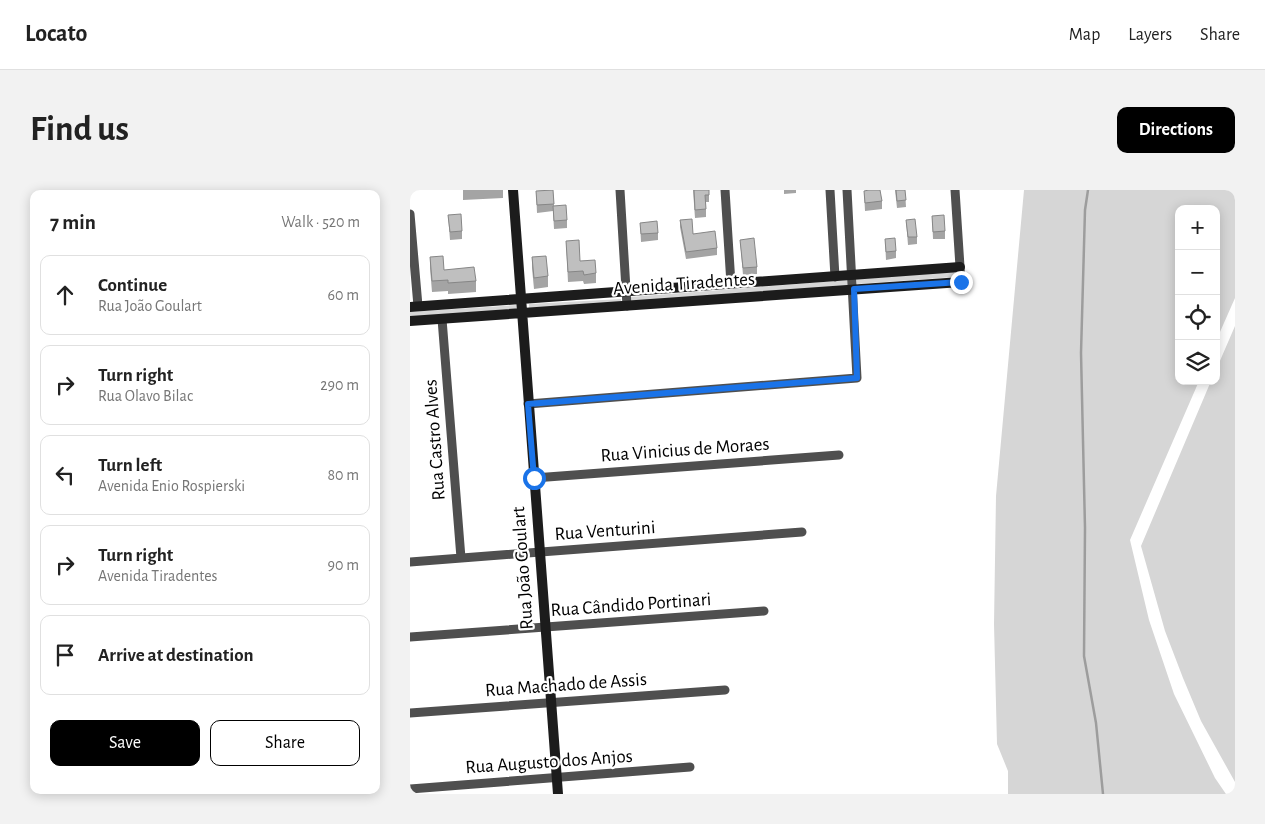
<!DOCTYPE html>
<html lang="en">
<head>
<meta charset="utf-8">
<style>
  :root { --surface:#fff; --page:#f2f2f2; --text:#222; --muted:#767676; --line:#e0e0e0; --accent:#000 }
  body { margin:0; font-family:"Alegreya Sans",sans-serif; background:var(--page); color:var(--text) }
  .controls { position:absolute; right:15px; top:15px; display:grid; overflow:hidden; border-radius:10px; box-shadow:0 2px 12px #0003 }
  .controls button { width:45px; height:45px; display:grid; place-items:center; padding:0; border:0; border-bottom:1px solid var(--line); background:var(--surface); color:var(--text); font:25px sans-serif }
  .stop { position:absolute; width:15px; height:15px; margin:-11px; border:4px solid #1a73e8; border-radius:50%; background:#fff }
  .stop.end { background:#1a73e8; border-color:#fff; box-shadow:0 1px 5px #0008 }
  .list { margin:0; padding:0; list-style:none }
  h2 { display:flex; justify-content:space-between; align-items:center; height:65px; margin:0; padding:0 20px; font-size:21px }
  h2 small { font-size:16px; font-weight:400; color:var(--muted) }
  .list li { display:grid; grid-template-columns:32px 1fr auto; gap:15px; align-items:center; box-sizing:border-box; height:80px; margin:0 10px 10px; padding:0 10px; border:1px solid var(--line); border-radius:10px }
  .list b { display:block; font-size:19px; white-space:nowrap }
  .list p { margin:0; font-size:16px; white-space:nowrap; color:var(--muted) }
  .list em { font-size:16px; font-style:normal; color:var(--muted) }
  .actions { display:flex; gap:10px; padding:15px 20px }
  .actions a { flex:1; padding:11px 0; border:1px solid var(--accent); border-radius:10px; text-align:center; font-size:18px; color:var(--accent) }
  .actions .main { background:var(--accent); color:#fff }
  .icon { flex:none; width:28px; height:28px; fill:none; stroke:currentColor; stroke-width:2; stroke-linecap:round; stroke-linejoin:round }
  .map { position:relative; flex:none; width:825px; height:604px; overflow:hidden; border-radius:10px }
  header { display:flex; align-items:center; gap:30px; box-sizing:border-box; height:70px; padding:0 25px; background:var(--surface); border-bottom:1px solid var(--line) }
  header strong { font-size:24px }
  nav { display:flex; gap:28px; margin-inline-start:auto; font-size:18px }
  .intro { display:flex; align-items:center; justify-content:space-between; box-sizing:border-box; height:120px; padding:0 30px }
  h1 { margin:0; font-size:35px }
  .button { padding:12px 22px; border-radius:10px; background:var(--accent); color:#fff; font-size:18px; font-weight:700 }
  main { display:flex; gap:30px; padding:0 30px }
  aside { flex:1; background:var(--surface); border-radius:10px; box-shadow:0 2px 12px #0003 }
  .map>svg:first-child { display:block }
  .green { fill:#d6d6d6 }
  .lines { fill:none; stroke-linecap:round; stroke-linejoin:round }
  .stream { stroke:#9d9d9d; stroke-width:2.5 }
  .street { stroke:#4f4f4f; stroke-width:9 }
  .secondary { stroke:#1c1c1c; stroke-width:10 }
  .wall { fill:#a4a4a4 }
  .building { fill:#bfbfbf; stroke:#868686 }
  .route { stroke:#1a73e8; stroke-width:6 }
  .labels { text-anchor:middle; dominant-baseline:central; stroke-width:4.5; stroke-linejoin:round; paint-order:stroke }
  .street-label { font-size:19px; fill:#000; stroke:#fff }
</style>
</head>
<body>
<header>
<strong>Locato</strong>
<nav><a>Map</a><a>Layers</a><a>Share</a></nav>
</header>
<div class="intro"><h1>Find us</h1><a class="button">Directions</a></div>
<main>
<aside>
<h2>7 min<small>Walk · 520 m</small></h2>
<ul class="list">
<li><svg class="icon" aria-label="ahead" viewBox="0 0 24 24"><path d="M12 20V5M6 11l6-6 6 6"/></svg><div><b>Continue</b><p>Rua João Goulart</p></div><em>60 m</em></li>
<li><svg class="icon" aria-label="right" viewBox="0 0 24 24"><path d="M7 20v-9h11M14 6l5 5-5 5"/></svg><div><b>Turn right</b><p>Rua Olavo Bilac</p></div><em>290 m</em></li>
<li><svg class="icon" aria-label="left" viewBox="0 0 24 24"><path d="M17 20v-9H6M10 6l-5 5 5 5"/></svg><div><b>Turn left</b><p>Avenida Enio Rospierski</p></div><em>80 m</em></li>
<li><svg class="icon" aria-label="right" viewBox="0 0 24 24"><path d="M7 20v-9h11M14 6l5 5-5 5"/></svg><div><b>Turn right</b><p>Avenida Tiradentes</p></div><em>90 m</em></li>
<li><svg class="icon" aria-label="arrive" viewBox="0 0 24 24"><path d="M6 21V4h12l-3 4 3 4H6"/></svg><div><b>Arrive at destination</b></div></li>
</ul>
<div class="actions"><a class="main">Save</a><a>Share</a></div>
</aside>
<div class="map">
<svg width="825" height="604" viewBox="0 0 825 604">
  <rect width="100%" height="100%" fill="#fff"/>
  <!-- green -->
  <path class="green" d="M614 0H825V108L806 151V19H769V191H789L720 350 739 430 764 504 805 588 816 604H598V581L587 554 584 434 586 306Z
    M544 81 545 87 447 94V89Z
    M440 90V96L221 113 220 107Z
    M211 109V114L119 121V114Z
    M107 115V122L0 129V122Z
    M825 136V592L791 531 773 488 755 441 731 356 801 191H806V180Z"/>
  <g class="lines">
    <!-- stream -->
    <path class="stream" d="M678 0 675 20 671 163 675 338 674 466 686 533 693 604"/>
    <!-- street -->
    <path class="street" d="M210 0 217 116
      M315 0 321 94
      M420 0 425 87
      M545 0 551 92
      M0 24 8 116
      M32 129 51 368
      M118 214 447 188 437 0
      M124 288 429 265
      M0 372 392 342
      M0 447 354 421
      M0 523 315 500
      M0 599 280 577"/>
    <!-- secondary -->
    <path class="secondary" d="M103 0 148 604
      M0 117 550 77
      M0 131 551 92"/>
  </g>
  <!-- wall -->
  <path class="wall" d="M53 0H93V8L53 10Z
    M143 0 144 16 157 30V38L144 39 143 21 127 23 126 1Z
    M283 0H299V12H296V27L285 28Z
    M374 0H386V3L374 4Z
    M485 0H495L496 17 487 18Z
    M454 1 472 11V19L455 21Z
    M38 25 52 41V49L40 50Z
    M522 26 535 41V49H523Z
    M270 30 283 44 307 58V65L276 69 270 37Z
    M496 30 507 47V54L498 55Z
    M230 33 248 43V50L231 52Z
    M475 49 486 61V68L476 70Z
    M330 50 347 77V84L333 85Z
    M156 51 170 71 186 83V93L174 94 173 91 158 92Z
    M20 67 34 80 66 91V102L38 104V101L22 102 20 78Z
    M122 67 138 86V97L124 99 122 78Z"/>
  <!-- building -->
  <path class="building" d="M143 0 144 14 127 15 126 1Z
    M284 0H299V5H295L296 19 285 20Z
    M459 0H470L472 11 455 13 454 1Z
    M486 0H495L496 10 487 11Z
    M156 15 157 30 144 31 143 16Z
    M51 24 52 41 40 42 38 25Z
    M534 25 535 41 523 42 522 26Z
    M282 29 283 44 305 41 307 58 276 62 270 30Z
    M505 29 507 47H498L496 30Z
    M247 31 248 43 231 44 230 33Z
    M344 48 347 77 333 78 330 50Z
    M485 48 486 61 476 62 475 49Z
    M169 50 170 71 185 70 186 83 174 85 173 81 158 82 156 51Z
    M33 66 34 80 64 77 66 91 38 93V90L22 91 20 67Z
    M136 66 138 86 124 88 122 67Z"/>
  <g class="lines">
    <!-- route -->
    <path class="route" d="M124 288 118 214 447 188 444 99 551 92"/>
  </g>
  <g class="labels">
    <!-- street labels -->
    <g class="street-label">
      <text transform="translate(274 94) rotate(-4)">Avenida Tiradentes</text>
      <text transform="translate(25 250) rotate(-94)">Rua Castro Alves</text>
      <text transform="translate(275 260) rotate(-4)">Rua Vinicius de Moraes</text>
      <text transform="translate(195 341) rotate(-4)">Rua Venturini</text>
      <text transform="translate(113 378) rotate(-94)">Rua João Goulart</text>
      <text transform="translate(221 415) rotate(-4)">Rua Cândido Portinari</text>
      <text transform="translate(156 495) rotate(-4)">Rua Machado de Assis</text>
      <text transform="translate(139 572) rotate(-4)">Rua Augusto dos Anjos</text>
    </g>
  </g>
</svg>
<div class="controls">
<button>+</button>
<button>−</button>
<button><svg class="icon" aria-label="locate" viewBox="0 0 24 24"><circle cx="12" cy="12" r="6"/><path d="M12 2v4M12 18v4M2 12h4M18 12h4"/></svg></button>
<button><svg class="icon" aria-label="layers" viewBox="0 0 24 24"><path d="M12 4l9 5-9 5-9-5zM3 14l9 5 9-5"/></svg></button>
</div>
<div class="stop" style="left:124px;top:288px"></div>
<div class="stop end" style="left:551px;top:92px"></div>
</div>
</main>
</body>
</html>
